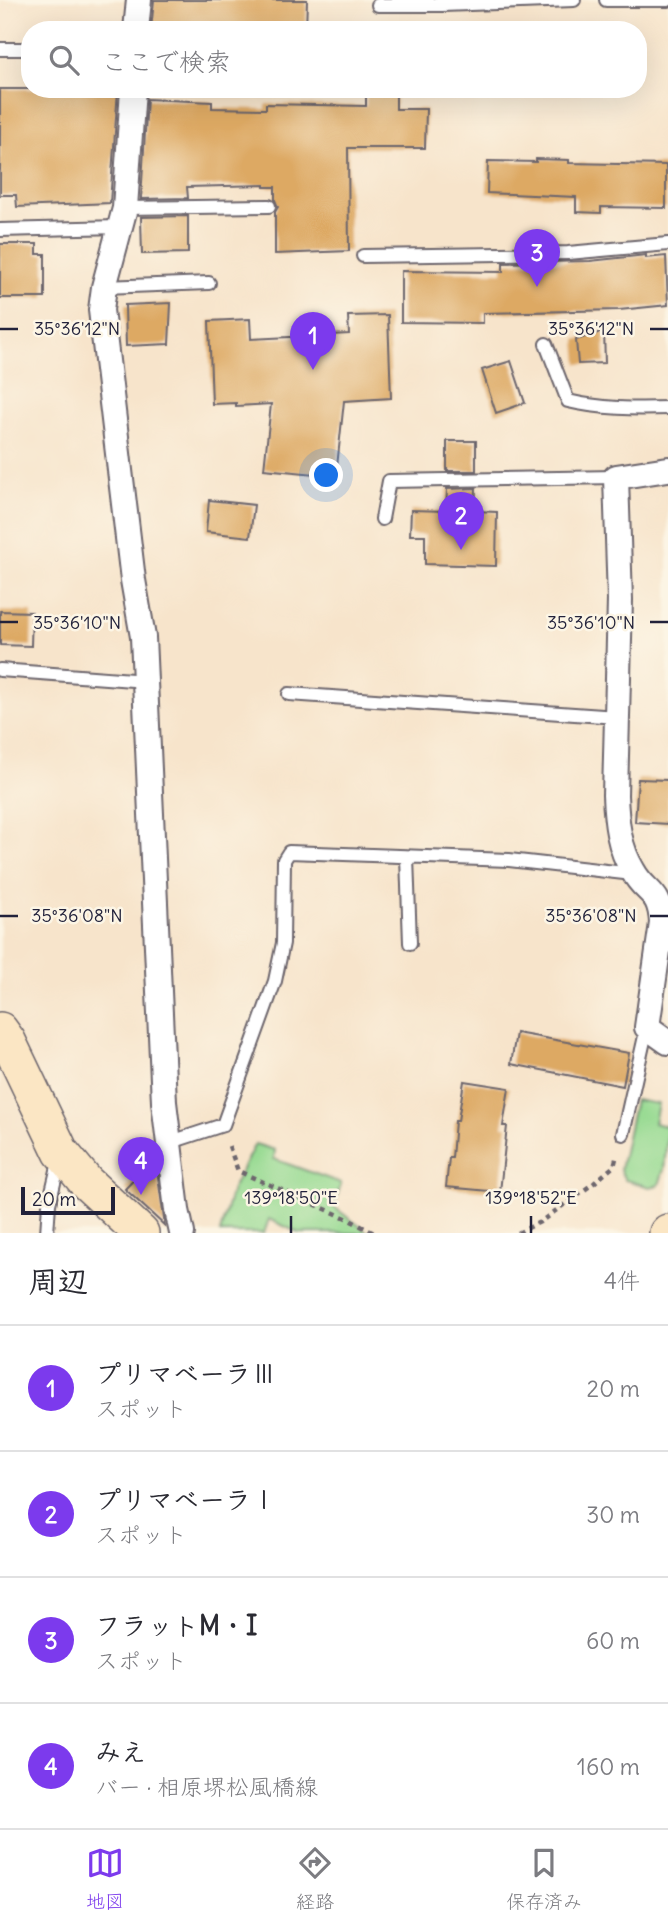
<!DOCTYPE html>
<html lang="ja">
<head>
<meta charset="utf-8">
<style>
  :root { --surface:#fff; --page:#f7f7f7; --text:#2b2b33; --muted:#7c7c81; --line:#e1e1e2; --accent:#7c3aed }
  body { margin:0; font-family:Delius,"Klee One",sans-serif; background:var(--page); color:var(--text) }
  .scale { position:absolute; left:21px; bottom:18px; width:94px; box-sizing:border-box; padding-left:7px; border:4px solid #22223b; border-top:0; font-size:19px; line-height:24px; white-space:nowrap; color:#22223b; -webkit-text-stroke:5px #fcf5e5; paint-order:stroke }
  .you { position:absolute; left:327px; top:476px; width:24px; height:24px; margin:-18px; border:5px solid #fff; border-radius:50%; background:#1a73e8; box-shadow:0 0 0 10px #1a73e833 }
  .badge { display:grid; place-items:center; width:46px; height:46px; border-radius:50%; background:var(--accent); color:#fff; font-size:23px; font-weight:700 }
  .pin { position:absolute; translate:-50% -58px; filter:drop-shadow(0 2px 4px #0008) }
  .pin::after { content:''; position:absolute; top:37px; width:24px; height:21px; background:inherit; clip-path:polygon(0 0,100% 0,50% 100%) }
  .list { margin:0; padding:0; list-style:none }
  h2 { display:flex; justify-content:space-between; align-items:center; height:91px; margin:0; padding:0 28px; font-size:30px }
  h2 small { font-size:23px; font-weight:400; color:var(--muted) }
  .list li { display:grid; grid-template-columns:46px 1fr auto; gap:21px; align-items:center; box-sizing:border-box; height:126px; padding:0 28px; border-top:2px solid var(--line) }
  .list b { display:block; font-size:26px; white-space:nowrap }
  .list p { margin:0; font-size:23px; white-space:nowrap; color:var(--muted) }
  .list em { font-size:23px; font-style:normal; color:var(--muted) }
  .icon { flex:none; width:38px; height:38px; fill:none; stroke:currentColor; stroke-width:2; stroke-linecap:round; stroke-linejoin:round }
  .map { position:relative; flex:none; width:668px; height:1233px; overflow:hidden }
  .search { position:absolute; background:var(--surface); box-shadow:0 7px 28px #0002; left:21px; right:21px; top:21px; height:77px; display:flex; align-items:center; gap:18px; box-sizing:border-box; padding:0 24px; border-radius:28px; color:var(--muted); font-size:26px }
  .sheet { height:595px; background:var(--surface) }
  nav { display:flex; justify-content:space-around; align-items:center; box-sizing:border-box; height:98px; border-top:2px solid var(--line); background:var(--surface); font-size:19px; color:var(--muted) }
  nav a { display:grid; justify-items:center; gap:4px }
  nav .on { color:var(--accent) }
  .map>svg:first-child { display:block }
  .green { fill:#97da92; stroke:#5c7e66; stroke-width:2 }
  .building { fill:#dda964 }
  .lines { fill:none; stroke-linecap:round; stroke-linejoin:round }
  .lane-casing { stroke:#6d666d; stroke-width:16 }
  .street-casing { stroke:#6d666d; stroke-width:28 }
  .secondary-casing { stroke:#6d666d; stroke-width:38 }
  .path { stroke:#6d666d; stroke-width:4.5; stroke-dasharray:5 5; stroke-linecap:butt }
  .lane { stroke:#fff; stroke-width:12 }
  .street { stroke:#fff; stroke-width:24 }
  .secondary { stroke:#fbe6c4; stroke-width:35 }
  .ticks { fill:none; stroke:#22223b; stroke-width:2.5 }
  .ticks-label { font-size:18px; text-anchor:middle; fill:#22223b; stroke:#fcf5e5; stroke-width:5; stroke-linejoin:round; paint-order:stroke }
</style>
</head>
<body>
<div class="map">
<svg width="668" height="1233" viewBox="0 0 668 1233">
  <rect width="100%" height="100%" fill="#fcf5e5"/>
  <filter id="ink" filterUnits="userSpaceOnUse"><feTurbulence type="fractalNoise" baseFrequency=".0143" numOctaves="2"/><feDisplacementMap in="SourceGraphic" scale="14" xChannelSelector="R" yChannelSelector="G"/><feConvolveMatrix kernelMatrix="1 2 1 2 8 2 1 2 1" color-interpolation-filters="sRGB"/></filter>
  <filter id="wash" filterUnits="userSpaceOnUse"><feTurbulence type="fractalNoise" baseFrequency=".00686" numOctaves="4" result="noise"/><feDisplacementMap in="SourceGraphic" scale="28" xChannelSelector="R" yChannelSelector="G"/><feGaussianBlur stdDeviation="1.57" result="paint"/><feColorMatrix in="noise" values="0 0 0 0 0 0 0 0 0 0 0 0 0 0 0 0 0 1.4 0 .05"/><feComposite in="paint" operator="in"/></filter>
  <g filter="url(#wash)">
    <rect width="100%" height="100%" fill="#f7e4cb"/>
    <!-- green -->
    <path class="green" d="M635 1100 658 1104 654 1123 668 1127 664 1169 659 1185 650 1187 625 1180 620 1170Z
      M255 1144 275 1150 274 1159 341 1183 334 1207 369 1233H299L269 1219 264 1233H220L232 1189Z"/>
    <g id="blocks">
      <!-- building -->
      <path class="building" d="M154 0H307L306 30H151Z
        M0 89H118L110 203 17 207 16 195H0Z
        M366 89H396V109H426L425 148H348L349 251 275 254V212L278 207 275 200V187H264V185L187 187 188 198 141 199 147 99 212 102V108L266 109V104L366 106Z
        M536 159 569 160V163L666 165V208L601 207V213L576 212V197L487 193 488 161 536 162Z
        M188 216V253L142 254 141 217Z
        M0 244H37V254H45V298H0Z
        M646 255V258L666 256 668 305 619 310 483 313V323L401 322V271L503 272V263L590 261Z
        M171 303 169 344 126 346 125 305Z
        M388 315 391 398 344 401 336 476 264 469 271 404 236 406V403L212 404 209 321 250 319 251 339 349 334 348 316Z
        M604 331 605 363 578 364 576 340Z
        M511 361 525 403 496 413 482 370Z
        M447 441H476V471H447Z
        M476 488 475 511 497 512 496 566 425 564V535H410L411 510 446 511 447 489Z
        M209 500 254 505 250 537 206 532Z
        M0 611 32 612 31 646 0 645Z
        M638 779 668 780V824L635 822Z
        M516 1033 629 1053 623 1086 511 1064Z
        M464 1081 509 1088 503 1126H507L500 1192 446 1187 449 1158H452L455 1121H458Z
        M143 1170H157L165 1226 125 1189Z"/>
    </g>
  </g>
  <g filter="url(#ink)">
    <use href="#blocks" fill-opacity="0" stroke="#6d666d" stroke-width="2"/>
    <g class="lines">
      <!-- lane casing -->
      <g class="lane-casing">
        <path id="lane" d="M441 0 442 5 574 0
          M606 0H668
          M378 5H442
          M0 49H30
          M125 208 269 206
          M0 230 119 227
          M363 256 568 253 668 244
          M104 287 209 283
          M546 344 568 401C601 409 635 409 668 408
          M382 519 389 481 616 477
          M0 670 146 681
          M289 694 617 717
          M407 857 410 943
          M623 1134 647 1027
          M168 1143 223 1125 275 981 283 943 284 860 289 852 509 860 633 874
          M47 1233 49 1204 60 1158"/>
      </g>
      <!-- street casing -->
      <g class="street-casing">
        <path id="street" d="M136 30 139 0
          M133 89 125 208 104 287 101 310 133 580 143 637 164 1102 177 1210 182 1233
          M668 469 616 477 620 600 615 795C616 822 619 848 633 871 646 895 660 889 662 923L647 1027 668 1042"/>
      </g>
      <!-- secondary casing -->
      <g class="secondary-casing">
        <path id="secondary" d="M0 1030 8 1041 61 1152 86 1182 141 1233
          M667 1233 668 1232"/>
      </g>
      <!-- path -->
      <path class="path" d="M229 1146 238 1171 346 1218 374 1233
        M518 1233 540 1222 594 1183 614 1166 617 1155"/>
      <!-- lane -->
      <use href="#lane" class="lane"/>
      <!-- street -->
      <use href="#street" class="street"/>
      <!-- secondary -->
      <use href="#secondary" class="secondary"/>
    </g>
  </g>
  <!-- ticks -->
  <path class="ticks" d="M0 329H18M650 329H668M0 622H18M650 622H668M0 916H18M650 916H668M291 1216V1233M531 1216V1233"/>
  <g class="ticks-label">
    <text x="77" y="335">35°36'12"N</text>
    <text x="591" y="335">35°36'12"N</text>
    <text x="77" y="629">35°36'10"N</text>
    <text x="591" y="629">35°36'10"N</text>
    <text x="77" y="922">35°36'08"N</text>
    <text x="591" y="922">35°36'08"N</text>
    <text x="291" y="1204">139°18'50"E</text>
    <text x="531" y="1204">139°18'52"E</text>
  </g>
</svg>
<div class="scale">20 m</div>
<div class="you"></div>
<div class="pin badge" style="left:313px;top:370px">1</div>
<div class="pin badge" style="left:461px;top:550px">2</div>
<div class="pin badge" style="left:537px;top:287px">3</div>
<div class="pin badge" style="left:141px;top:1195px">4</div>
<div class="search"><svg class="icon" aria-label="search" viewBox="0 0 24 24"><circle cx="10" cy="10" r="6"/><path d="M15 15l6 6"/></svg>ここで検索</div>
</div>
<section class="sheet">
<h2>周辺<small>4件</small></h2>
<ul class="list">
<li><span class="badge">1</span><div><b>プリマベーラⅢ</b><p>スポット</p></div><em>20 m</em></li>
<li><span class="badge">2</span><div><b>プリマベーラⅠ</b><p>スポット</p></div><em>30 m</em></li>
<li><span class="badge">3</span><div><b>フラットM・I</b><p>スポット</p></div><em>60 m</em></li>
<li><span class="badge">4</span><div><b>みえ</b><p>バー · 相原堺松風橋線</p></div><em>160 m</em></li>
</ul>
</section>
<nav>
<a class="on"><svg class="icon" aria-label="map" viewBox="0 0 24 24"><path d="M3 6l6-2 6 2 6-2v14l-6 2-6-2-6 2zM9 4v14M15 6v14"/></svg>地図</a>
<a><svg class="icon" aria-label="directions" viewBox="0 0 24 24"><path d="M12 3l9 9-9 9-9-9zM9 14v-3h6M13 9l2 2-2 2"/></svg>経路</a>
<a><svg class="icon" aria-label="saved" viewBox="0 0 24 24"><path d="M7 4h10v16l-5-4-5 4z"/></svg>保存済み</a>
</nav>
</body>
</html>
